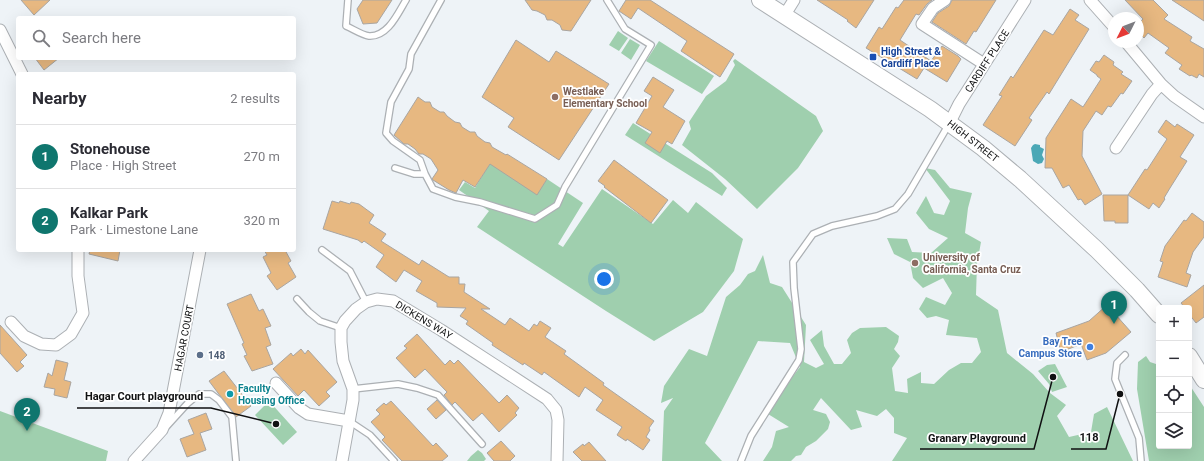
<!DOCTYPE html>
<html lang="en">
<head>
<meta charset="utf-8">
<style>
  :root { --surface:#fff; --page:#f7f7f7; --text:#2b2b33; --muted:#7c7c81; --line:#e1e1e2; --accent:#0f766e }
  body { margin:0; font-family:Roboto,sans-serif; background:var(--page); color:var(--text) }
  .controls { position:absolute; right:12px; bottom:12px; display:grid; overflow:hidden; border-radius:4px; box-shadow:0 4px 16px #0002 }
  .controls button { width:36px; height:36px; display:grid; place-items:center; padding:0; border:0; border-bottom:1px solid var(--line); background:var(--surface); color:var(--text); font:20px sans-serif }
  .compass { position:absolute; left:1108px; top:12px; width:36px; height:36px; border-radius:50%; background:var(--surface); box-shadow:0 4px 16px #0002; rotate:228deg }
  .you { position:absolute; left:604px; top:279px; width:14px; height:14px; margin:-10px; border:3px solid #fff; border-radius:50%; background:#1a73e8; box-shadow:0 0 0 6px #1a73e833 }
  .badge { display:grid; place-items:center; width:26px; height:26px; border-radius:50%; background:var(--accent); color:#fff; font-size:13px; font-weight:700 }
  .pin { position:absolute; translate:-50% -33px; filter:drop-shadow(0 1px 2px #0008) }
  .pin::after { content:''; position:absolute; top:21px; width:14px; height:12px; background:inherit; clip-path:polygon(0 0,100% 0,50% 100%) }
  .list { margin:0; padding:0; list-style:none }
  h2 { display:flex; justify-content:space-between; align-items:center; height:52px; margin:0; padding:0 16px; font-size:17px }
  h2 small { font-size:13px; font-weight:400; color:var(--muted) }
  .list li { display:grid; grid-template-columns:26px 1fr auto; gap:12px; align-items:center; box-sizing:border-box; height:64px; padding:0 16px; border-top:1px solid var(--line) }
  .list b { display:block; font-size:15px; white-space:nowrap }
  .list p { margin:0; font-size:13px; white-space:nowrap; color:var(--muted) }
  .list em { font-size:13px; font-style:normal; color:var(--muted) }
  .icon { flex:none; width:22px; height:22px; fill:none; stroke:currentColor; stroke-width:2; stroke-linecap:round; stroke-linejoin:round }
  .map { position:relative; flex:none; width:1204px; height:461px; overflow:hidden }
  .search { position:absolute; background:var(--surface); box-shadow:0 4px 16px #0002; left:16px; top:16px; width:280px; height:44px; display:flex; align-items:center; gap:10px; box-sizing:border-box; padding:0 14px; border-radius:4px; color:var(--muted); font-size:15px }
  .panel { position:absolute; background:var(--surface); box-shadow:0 4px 16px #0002; left:16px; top:72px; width:280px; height:180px; border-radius:4px }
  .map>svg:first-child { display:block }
  .green { fill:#9fcfae }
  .water { fill:#4ba8b6 }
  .building { fill:#e7b881; stroke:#a9a5a1 }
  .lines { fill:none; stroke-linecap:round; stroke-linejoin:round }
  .lane-casing { stroke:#acb0b4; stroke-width:8 }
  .street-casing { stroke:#acb0b4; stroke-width:13 }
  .secondary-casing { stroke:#acb0b4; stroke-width:18 }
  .lane { stroke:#fff; stroke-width:5.5 }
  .street { stroke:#fff; stroke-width:11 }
  .secondary { stroke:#fff; stroke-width:16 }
  .transit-dot { fill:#1a4fb4; stroke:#fff; stroke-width:1.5 }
  .education-dot { fill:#8d6e63; stroke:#fff; stroke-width:1.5 }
  .shop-dot { fill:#3f7fe0; stroke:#fff; stroke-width:1.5 }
  .service-dot { fill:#5c6f8a; stroke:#fff; stroke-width:1.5 }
  .culture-dot { fill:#0f9aa8; stroke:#fff; stroke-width:1.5 }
  .labels { text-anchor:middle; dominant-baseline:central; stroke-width:3.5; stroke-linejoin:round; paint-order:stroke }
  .transit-label { font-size:10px; font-weight:bold; fill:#164399; stroke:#fff; text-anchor:start }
  .street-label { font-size:10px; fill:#101112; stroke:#fff }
  .education-label { font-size:10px; font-weight:bold; fill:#785e54; stroke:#fff; text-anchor:start }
  .shop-label { font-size:10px; font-weight:bold; fill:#366cbe; stroke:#fff; text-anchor:end }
  .service-label { font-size:10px; font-weight:bold; fill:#4e5e75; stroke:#fff; text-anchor:start }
  .culture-label { font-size:10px; font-weight:bold; fill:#0d838f; stroke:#fff; text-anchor:start }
  .leader { fill:none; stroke:#101112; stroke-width:1.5 }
  .callout-dot { fill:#101112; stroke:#fff; stroke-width:1.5 }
  .callout-label { font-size:11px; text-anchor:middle; font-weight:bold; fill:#101112; stroke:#fff; stroke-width:3.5; stroke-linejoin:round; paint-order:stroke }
</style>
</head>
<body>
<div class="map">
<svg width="1204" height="461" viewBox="0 0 1204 461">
  <rect width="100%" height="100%" fill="#eef3f7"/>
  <!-- green -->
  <path class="green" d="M618 31 628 38 619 51 609 45Z
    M630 39 640 45 631 60 621 53Z
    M659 41 714 76 702 94 646 61Z
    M735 59 816 116 823 131 798 168 757 209 725 179 682 145 691 129 689 122 706 96 726 81 735 65 733 61Z
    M633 123 712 173 727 188 722 196 625 135Z
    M490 163 537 194 547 179 583 203 558 244 563 247 602 189 653 224 673 200 688 213 696 202 743 239 734 271 703 312 654 341 606 311 477 227 489 211 459 190 465 182 475 188Z
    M925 168 935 170 950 188 972 193 968 208 965 233 981 242 977 264 976 295 998 310 1007 353 1033 374 1050 393 1066 405 1057 416 1069 437 1091 432 1094 414 1107 407 1133 461H892L907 438 894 433V418L886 409 877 416 856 410 862 427 851 430 821 398 813 410 826 414 830 422 828 429 816 441 806 447 801 455 796 456 791 461H763L772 447 776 431 789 427 768 414 790 380 800 367 790 343 758 341 705 443 722 461H662L664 411 673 398 661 403 664 386 689 349 707 356 726 297 740 285 748 274 755 271 763 255 770 283 782 287 806 325 804 362 816 368 824 364 810 340 822 330 824 346 834 364H842L851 353 847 340 852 333 860 328 886 327 899 336 898 342 894 349 900 356 892 368 895 391 908 393 907 379 921 372V383L934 384 949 370 961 363H972L981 352 977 338 946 335 949 320 936 316 927 318 919 309 926 297 945 305 952 293 943 278 923 288 913 278 910 262 894 254 887 238 907 239 912 252 931 253 948 238 929 229 916 213 926 196 934 213 944 215 950 201Z
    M1146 356 1150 362 1159 365V446H1189V384L1204 407V461H1149L1137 389 1138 362Z
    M1055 364 1067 387 1052 392 1049 384 1038 371 1047 365Z
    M269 401 297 432 283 445 255 415Z
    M0 411 108 451 106 461H0Z
    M478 450 482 453 486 459 484 461H467L471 456Z"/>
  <!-- water -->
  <path class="water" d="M1035 144 1040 145V147L1044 149 1042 155 1044 159 1042 163 1038 164 1033 161 1031 148 1033 145Z"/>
  <!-- building -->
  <path class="building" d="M21 0H50L34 15Z
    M363 0H392L377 23 363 24 357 9Z
    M525 0H591L571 31 562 30 560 25 552 20H547L545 15 537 11 532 10Z
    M626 0H650L734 54 720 77 681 51 687 41 638 8 631 19 619 11Z
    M817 0H874L856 28 847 21 848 20Z
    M904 0H932L927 4 919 15 916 14 900 40 931 61 942 46 958 56 961 59 947 82 924 68 917 79 866 48 879 27 882 29 896 7 898 8Z
    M952 0H996L976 32 974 31 966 44 932 22 938 13 949 6Z
    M1125 0H1153L1168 15 1164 19 1192 37 1190 41 1204 49V77L1199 74 1197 78 1191 75 1190 76 1179 69 1182 65 1165 53 1169 48 1148 33 1144 38 1138 32V24L1143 19Z
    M1172 0H1204V21L1195 15Z
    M1070 9 1079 15 1075 20 1089 29 1049 94 1047 92 1029 118 1032 120 1015 146 983 125 1002 96 999 95 1011 76 1013 78 1044 30 1053 35Z
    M516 40 549 62 556 51 609 84 559 160 508 127 514 118 482 97Z
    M1104 55 1114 62 1113 65 1123 72 1121 74 1132 81 1123 94 1121 93 1111 107 1108 106 1102 115 1096 111 1083 131 1082 156 1102 194 1085 205 1081 199 1078 200 1069 185 1063 188 1052 168H1045L1046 138 1071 99 1083 107 1101 79 1097 76V75L1090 70 1096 61 1099 62Z
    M35 58H59L44 70Z
    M653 77 674 90 663 107 685 121 672 144 667 141 660 153 645 143 652 132 636 123 652 96 644 91Z
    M418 97 425 102H430L432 107 440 112H444L447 116 455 122 460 123 462 127 470 132H475L477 136 485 142 490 143 492 147 506 155 507 154 547 179 537 195 490 164 475 187 463 180 456 193 449 190 433 180 432 179 438 170 431 159 423 154H419L415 149 408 144H404L394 135Z
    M1166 120 1175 127 1177 124 1194 135 1180 157 1187 161 1170 188 1164 198 1165 199 1159 208 1153 203 1149 209 1128 195 1145 169 1147 170 1167 139 1158 132Z
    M614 160 668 200 651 223 604 187 605 186 598 181Z
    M1103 195H1128V223H1115V221H1104Z
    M332 201 339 203 340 201 350 204 351 202 359 204 374 215 369 223 386 234 381 241 419 265 422 260 449 277H459V284H465L464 292 490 309H481L505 325 510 318 529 331 534 324 537 326 540 321 551 328 545 337 566 351 564 354 604 383 603 385 654 421 649 428 650 430 646 437 650 440 643 450 627 439 626 441 617 435 622 427 596 410 603 400 585 387 579 397 544 372 542 375 524 363 523 365 492 345 493 343 466 324 468 321 460 316 466 308 437 307V303L416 291 422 281 404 270 396 282 376 267 384 255 364 241 362 243 358 240 323 229Z
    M1192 213 1204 222V237L1193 252 1186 273 1191 275 1187 287 1158 277 1163 262 1160 261 1165 246 1184 220 1186 221Z
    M90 250H120L118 261 89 254Z
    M264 250H285L291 261 288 263 296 277 277 290 267 276 271 273 263 257 267 255Z
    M1204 285V317L1196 323 1189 314V308H1185L1181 303Z
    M251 294 259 311 263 309 271 326 265 328 271 345 266 347 273 364 252 371 244 356 247 355 242 344 244 343 227 304Z
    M1107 305 1131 332 1106 353 1087 360 1081 344 1061 352 1056 333 1089 321Z
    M0 325 27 355 20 362 24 366 17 372 0 353Z
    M417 334 445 365 450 360 454 364 458 360 499 403 507 395 519 408 515 413 517 415 499 432 482 413 473 421 455 402 452 405 444 395 447 392 425 369 415 378 396 358 407 348 404 346Z
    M301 349 305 354 308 350 337 382 326 392 330 396 319 406 304 390 298 396 273 369 291 353 293 356Z
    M56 360 68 363 64 380 71 382 67 398 54 395 55 389 44 387 48 373 52 376Z
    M224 371 251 406 236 417 209 381Z
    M437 400 446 410 436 419 427 409Z
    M391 401 433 446 436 443 448 456 442 461H402L382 440 385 437 371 422 380 414 376 410 384 403 386 405Z
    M206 413 212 429 200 433 206 450 187 457 180 439 194 434 188 420Z
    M501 441 515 456 510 461H494L487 453Z
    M589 442 606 461H582L573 452 583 444 584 446Z"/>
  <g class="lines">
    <!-- lane casing -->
    <g class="lane-casing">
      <path id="lane" d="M348 0 346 26C353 29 362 35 369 36 388 37 398 13 406 0
        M441 0 411 54 409 69 391 102 386 133 393 141 420 160 425 174 433 189 455 197 480 202 535 219 557 205 565 187 651 45 625 29 607 0
        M395 168 414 174H425
        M322 250 350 271 366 302
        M297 299 309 312 320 321 341 328
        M1125 355 1117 363 1115 379 1139 438 1141 461
        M353 389 398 384 417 388 438 395 482 444
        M349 421 370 435 394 461
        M167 426 187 404 199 394H211L219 400 232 417 236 461
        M741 461 751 436 799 360 801 349 794 288 793 262 813 234 832 226 877 216 895 209 908 194 949 124"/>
    </g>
    <!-- street casing -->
    <g class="street-casing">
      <path id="street" d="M945 0 933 8 922 24 984 64
        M1090 0 1114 27
        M784 16 794 0
        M0 30 22 74
        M1126 42 1161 84 1174 96 1204 117
        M950 122 959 104 1025 0
        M1116 148 1152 94 1161 84
        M11 322 24 336 41 344 56 345 71 334 83 313 78 276V250
        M276 383 299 408 308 414 349 421
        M134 461 162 430 169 413 200 250
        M342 461 353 400V389L343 361 341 342V328L345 321 356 309 366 302 377 299 393 301 441 330 547 399 556 410 558 420 557 461"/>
    </g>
    <!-- secondary casing -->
    <g class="secondary-casing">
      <path id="secondary" d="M760 0 930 109 983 148 1020 179 1097 250 1137 290 1159 315
        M1189 356 1204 380"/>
    </g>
    <!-- lane -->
    <use href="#lane" class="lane"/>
    <!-- street -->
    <use href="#street" class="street"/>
    <!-- secondary -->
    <use href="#secondary" class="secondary"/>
  </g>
  <!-- markers -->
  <rect class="transit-dot" x="869" y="53" width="8" height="8" rx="2"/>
  <g class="education-dot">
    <circle cx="555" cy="97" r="4"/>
    <circle cx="915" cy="263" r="4"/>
  </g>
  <circle class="shop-dot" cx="1090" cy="347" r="4"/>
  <circle class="service-dot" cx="200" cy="355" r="4"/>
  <circle class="culture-dot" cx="230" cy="394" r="4"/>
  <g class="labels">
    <!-- transit labels -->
    <g class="transit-label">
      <text x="881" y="51">High Street &amp;<tspan x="881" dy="12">Cardiff Place</tspan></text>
    </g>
    <!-- street labels -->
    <g class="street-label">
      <text transform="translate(987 61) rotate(-57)">CARDIFF PLACE</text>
      <text transform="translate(973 141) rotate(38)">HIGH STREET</text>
      <text transform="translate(424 320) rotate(31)">DICKENS WAY</text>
      <text transform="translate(184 338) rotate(-79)">HAGAR COURT</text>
    </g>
    <!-- education labels -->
    <g class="education-label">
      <text x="563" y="91">Westlake<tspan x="563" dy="12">Elementary School</tspan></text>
      <text x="923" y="257">University of<tspan x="923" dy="12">California, Santa Cruz</tspan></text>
    </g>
    <!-- shop labels -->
    <g class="shop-label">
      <text x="1082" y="341">Bay Tree<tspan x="1082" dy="12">Campus Store</tspan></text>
    </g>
    <!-- service labels -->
    <g class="service-label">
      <text x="208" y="355">148</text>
    </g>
    <!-- culture labels -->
    <g class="culture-label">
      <text x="238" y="388">Faculty<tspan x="238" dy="12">Housing Office</tspan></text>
    </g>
  </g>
  <!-- callouts -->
  <path class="leader" d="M276 424L211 408H77M1120 394L1106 449H1071M1053 377L1034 449H920"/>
  <g class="callout-dot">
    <circle cx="276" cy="424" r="4"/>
    <circle cx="1120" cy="394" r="4"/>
    <circle cx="1053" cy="377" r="4"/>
  </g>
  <g class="callout-label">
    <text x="144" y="400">Hagar Court playground</text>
    <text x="1089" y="441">118</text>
    <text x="977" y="442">Granary Playground</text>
  </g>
</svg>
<div class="controls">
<button>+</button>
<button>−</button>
<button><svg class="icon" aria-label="locate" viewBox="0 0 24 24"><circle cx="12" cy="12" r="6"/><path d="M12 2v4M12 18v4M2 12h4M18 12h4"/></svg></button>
<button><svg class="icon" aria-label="layers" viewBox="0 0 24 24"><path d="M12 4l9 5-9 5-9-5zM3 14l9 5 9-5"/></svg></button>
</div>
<svg class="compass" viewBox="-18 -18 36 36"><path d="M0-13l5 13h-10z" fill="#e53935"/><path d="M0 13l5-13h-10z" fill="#7c7c81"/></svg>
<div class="you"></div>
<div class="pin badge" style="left:1114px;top:324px">1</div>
<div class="pin badge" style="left:27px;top:431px">2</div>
<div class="search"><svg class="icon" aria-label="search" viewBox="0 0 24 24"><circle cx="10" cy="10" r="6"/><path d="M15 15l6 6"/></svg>Search here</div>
<section class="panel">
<h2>Nearby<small>2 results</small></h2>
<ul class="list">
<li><span class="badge">1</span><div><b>Stonehouse</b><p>Place · High Street</p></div><em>270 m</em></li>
<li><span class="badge">2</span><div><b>Kalkar Park</b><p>Park · Limestone Lane</p></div><em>320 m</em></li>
</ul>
</section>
</div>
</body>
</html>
